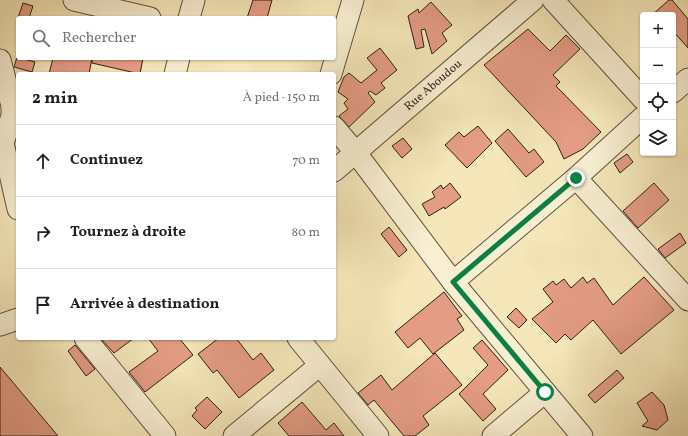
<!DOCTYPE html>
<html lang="fr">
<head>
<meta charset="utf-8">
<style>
  :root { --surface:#fff; --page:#f2f2f2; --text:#202124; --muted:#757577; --line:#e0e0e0 }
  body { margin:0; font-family:Vollkorn,serif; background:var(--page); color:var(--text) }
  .controls { position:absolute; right:12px; top:12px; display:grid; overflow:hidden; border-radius:4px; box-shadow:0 1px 3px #0004 }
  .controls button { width:36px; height:36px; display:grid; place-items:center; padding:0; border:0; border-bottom:1px solid var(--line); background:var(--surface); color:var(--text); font:20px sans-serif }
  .stop { position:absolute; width:12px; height:12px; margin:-9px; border:3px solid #0b8043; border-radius:50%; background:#fff }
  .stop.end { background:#0b8043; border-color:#fff; box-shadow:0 1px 4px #0008 }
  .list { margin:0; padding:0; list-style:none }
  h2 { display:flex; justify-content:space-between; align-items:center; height:52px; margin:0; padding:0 16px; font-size:17px }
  h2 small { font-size:13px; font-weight:400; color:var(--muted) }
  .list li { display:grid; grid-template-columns:26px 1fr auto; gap:12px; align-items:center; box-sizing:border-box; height:72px; padding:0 16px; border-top:1px solid var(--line) }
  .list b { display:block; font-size:15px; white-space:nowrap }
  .list em { font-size:13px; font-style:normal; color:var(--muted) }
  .icon { flex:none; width:22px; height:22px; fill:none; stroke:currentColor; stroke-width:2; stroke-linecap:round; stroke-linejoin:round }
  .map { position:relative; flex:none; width:688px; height:436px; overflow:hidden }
  .search { position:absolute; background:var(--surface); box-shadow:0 1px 3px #0004; left:16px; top:16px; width:320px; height:44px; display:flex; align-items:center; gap:10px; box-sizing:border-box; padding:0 14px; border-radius:4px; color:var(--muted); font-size:15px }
  .panel { position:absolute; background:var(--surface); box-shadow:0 1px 3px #0004; left:16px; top:72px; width:320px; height:268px; border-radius:4px }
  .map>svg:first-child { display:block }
  .building { fill:#e49c85; stroke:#2c1f18 }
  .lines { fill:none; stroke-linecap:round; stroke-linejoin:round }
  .minor-casing { stroke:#5e5140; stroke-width:23 }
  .minor { stroke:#f8efd2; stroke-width:21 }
  .route { stroke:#0b8043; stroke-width:5 }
  .labels { text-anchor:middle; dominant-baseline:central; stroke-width:3; stroke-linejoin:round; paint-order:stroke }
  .street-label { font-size:12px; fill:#2c1f18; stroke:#f8efd2 }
</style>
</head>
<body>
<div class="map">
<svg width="688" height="436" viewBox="0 0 688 436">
  <rect width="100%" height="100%" fill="#f5e7b9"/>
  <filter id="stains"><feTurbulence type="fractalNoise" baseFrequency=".005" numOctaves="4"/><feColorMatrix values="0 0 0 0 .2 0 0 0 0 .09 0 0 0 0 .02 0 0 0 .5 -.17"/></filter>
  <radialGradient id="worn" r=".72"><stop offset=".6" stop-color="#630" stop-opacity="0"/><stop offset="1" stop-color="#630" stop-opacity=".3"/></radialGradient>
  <!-- building -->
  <path class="building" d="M253 0H272L267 18H247Z
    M669 0H672L688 19V48L673 31V15H652Z
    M431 2 452 25 442 33 447 41 432 54 425 29 421 30 424 47 416 49 408 16 418 9 419 13Z
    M23 3 33 6 29 18H18Z
    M528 29 550 51 566 35 580 49 553 75 560 82 556 86 601 132 583 149 564 159 556 142 484 65Z
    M380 48 397 70 381 83 385 88 376 95 370 91 368 93 375 102 349 127 339 116 348 109 344 103 348 99 338 92 344 77 349 73 361 83 377 70 367 58Z
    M17 57 35 62 32 72 14 67Z
    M53 58H92L89 74H49Z
    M92 58H143L140 74 92 63Z
    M478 126 492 143 467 168 445 145 459 132 464 137Z
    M508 129 529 153 534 149 544 162 526 177 495 141Z
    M403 138 412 149 402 158 392 146Z
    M627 154 633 162 620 173 614 163Z
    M450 183 461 197 445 209 444 207 429 216 422 204 435 197 432 192 441 185 443 189Z
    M654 183 669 200 638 228 623 211Z
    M389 227 407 250 399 257 381 234Z
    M680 233 686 243 665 258 658 249Z
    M583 277 587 283 594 278 613 305 644 277 674 310 621 354 593 320 571 340 565 334 556 343 532 319 553 302 543 289 553 281 556 285 564 279 571 288Z
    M444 292 462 316 457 319 464 330 433 354 420 338 408 348 395 332Z
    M516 308 527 320 519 328 507 317Z
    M100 338H134L114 353Z
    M148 338H179L193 355 145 392 129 372 158 351Z
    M219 338H236L253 360 261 353 274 370 239 398 217 370 213 373 198 354Z
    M482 340 508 370 483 394 496 409 483 421 459 394 488 365 473 348Z
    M75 345 95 369 86 376 68 351Z
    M435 353 462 385 423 416 429 425 415 436H404L374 400 368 405 358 393 381 375 392 390Z
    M0 367 58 436H0Z
    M617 370 624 378 595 403 588 395Z
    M652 392 664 405 668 420 657 430 642 426 648 421 637 403Z
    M207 397 222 412 205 429 192 416 197 410 195 408Z
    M302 402 326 430 334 423 344 436H289L278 423Z"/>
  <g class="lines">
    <!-- minor casing -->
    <g class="minor-casing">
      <g id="minor">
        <path d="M74 0 150 18"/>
        <path d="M553 0 643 99"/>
        <path d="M189 18 194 0"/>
        <path d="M0 60 12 106V116L3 143 18 209"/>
        <path d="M175 74 179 58"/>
        <path d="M331 74 353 0"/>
        <path d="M673 92 688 79"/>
        <path d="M334 127 356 153 453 282 582 436"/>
        <path id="s1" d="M334 171 533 0"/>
        <path d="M576 178 688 300"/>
        <path d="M453 282 576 178 643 117"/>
        <path d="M0 325 18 319"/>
        <path d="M85 338 165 436"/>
        <path d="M298 338 378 436"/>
        <path d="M234 436 320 365"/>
        <path d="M493 436 545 392"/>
      </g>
    </g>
    <!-- minor -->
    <use href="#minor" class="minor"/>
  </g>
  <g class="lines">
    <!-- route -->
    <path class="route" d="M545 392 453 282 576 178"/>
  </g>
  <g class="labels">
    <!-- street labels -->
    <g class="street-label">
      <text stroke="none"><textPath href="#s1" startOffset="131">Rue Aboudou</textPath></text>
    </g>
  </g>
  <rect width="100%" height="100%" filter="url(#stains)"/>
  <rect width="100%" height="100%" fill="url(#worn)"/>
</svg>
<div class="controls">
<button>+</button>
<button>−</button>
<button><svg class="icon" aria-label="locate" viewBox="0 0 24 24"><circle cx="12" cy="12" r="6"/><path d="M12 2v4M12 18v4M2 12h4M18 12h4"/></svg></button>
<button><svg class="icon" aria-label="layers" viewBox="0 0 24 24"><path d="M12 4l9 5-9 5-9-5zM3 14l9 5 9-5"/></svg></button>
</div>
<div class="stop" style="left:545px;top:392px"></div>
<div class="stop end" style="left:576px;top:178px"></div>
<div class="search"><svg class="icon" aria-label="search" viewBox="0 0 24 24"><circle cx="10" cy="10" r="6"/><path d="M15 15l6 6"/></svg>Rechercher</div>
<section class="panel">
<h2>2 min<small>À pied · 150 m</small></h2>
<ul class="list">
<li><svg class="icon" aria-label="ahead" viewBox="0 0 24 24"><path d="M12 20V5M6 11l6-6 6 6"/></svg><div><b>Continuez</b></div><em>70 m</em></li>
<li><svg class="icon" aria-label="right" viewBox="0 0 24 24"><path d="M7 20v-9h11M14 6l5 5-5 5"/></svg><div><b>Tournez à droite</b></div><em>80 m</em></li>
<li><svg class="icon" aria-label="arrive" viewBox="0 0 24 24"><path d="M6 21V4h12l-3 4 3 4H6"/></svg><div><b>Arrivée à destination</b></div></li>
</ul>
</section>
</div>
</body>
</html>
